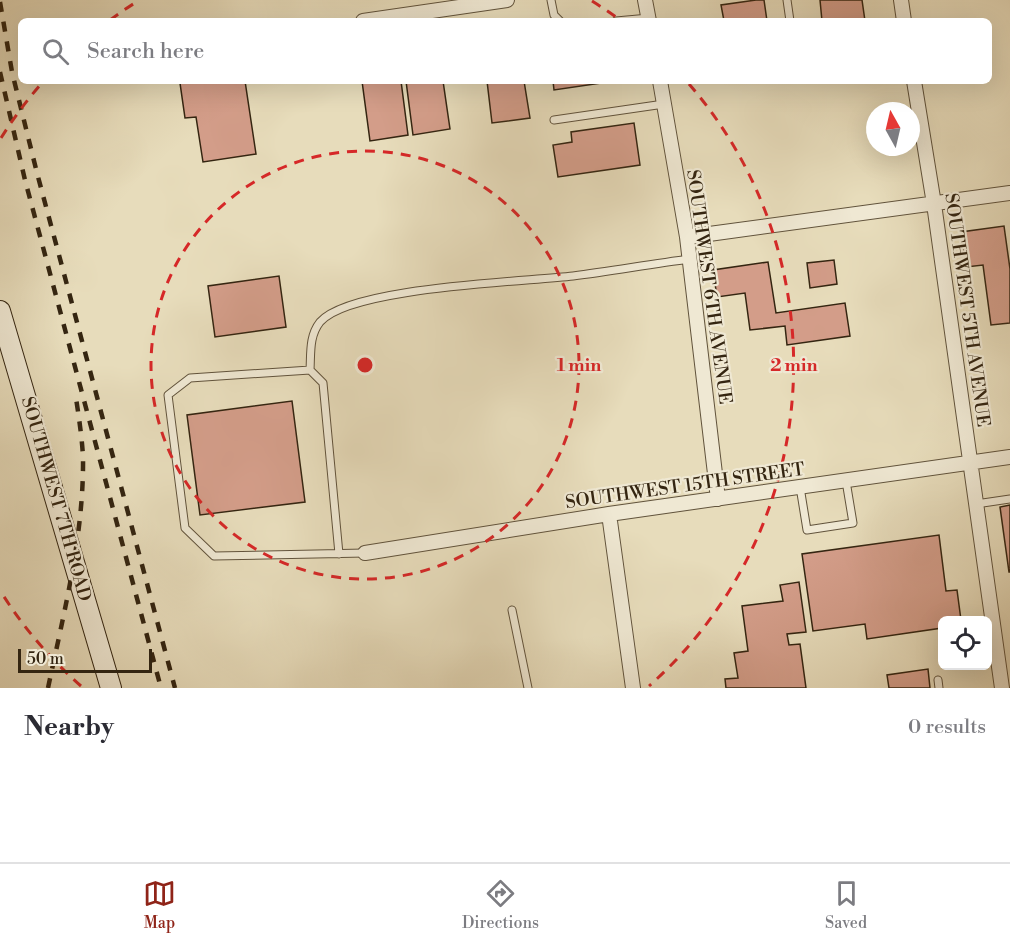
<!DOCTYPE html>
<html lang="en">
<head>
<meta charset="utf-8">
<style>
  :root { --surface:#fff; --page:#f2f2f3; --text:#2b2b33; --muted:#7c7c81; --line:#e1e1e2; --accent:#8f2418 }
  body { margin:0; font-family:"Libre Bodoni",serif; background:var(--page); color:var(--text) }
  .controls { position:absolute; right:18px; bottom:18px; display:grid; overflow:hidden; border-radius:9px; box-shadow:0 6px 24px #0002 }
  .controls button { width:54px; height:54px; display:grid; place-items:center; padding:0; border:0; border-bottom:2px solid var(--line); background:var(--surface); color:var(--text); font:30px sans-serif }
  .compass { position:absolute; left:866px; top:102px; width:54px; height:54px; border-radius:50%; background:var(--surface); box-shadow:0 6px 24px #0002; rotate:352deg }
  .scale { position:absolute; left:18px; bottom:15px; width:134px; box-sizing:border-box; padding-left:6px; border:3px solid #342511; border-top:0; font-size:16px; line-height:21px; white-space:nowrap; color:#342511; -webkit-text-stroke:4px #efe8d3; paint-order:stroke }
  .list { margin:0; padding:0; list-style:none }
  h2 { display:flex; justify-content:space-between; align-items:center; height:78px; margin:0; padding:0 24px; font-size:26px }
  h2 small { font-size:20px; font-weight:400; color:var(--muted) }
  .icon { flex:none; width:33px; height:33px; fill:none; stroke:currentColor; stroke-width:2; stroke-linecap:round; stroke-linejoin:round }
  .map { position:relative; flex:none; width:1010px; height:688px; overflow:hidden }
  .search { position:absolute; background:var(--surface); box-shadow:0 6px 24px #0002; left:18px; right:18px; top:18px; height:66px; display:flex; align-items:center; gap:15px; box-sizing:border-box; padding:0 21px; border-radius:9px; color:var(--muted); font-size:22px }
  .sheet { height:174px; background:var(--surface) }
  nav { display:flex; justify-content:space-around; align-items:center; box-sizing:border-box; height:84px; border-top:2px solid var(--line); background:var(--surface); font-size:16px; color:var(--muted) }
  nav a { display:grid; justify-items:center; gap:3px }
  nav .on { color:var(--accent) }
  .map>svg:first-child { display:block }
  .building { fill:#d39d89; stroke:#342511; stroke-width:1.5 }
  .lines { fill:none; stroke-linecap:round; stroke-linejoin:round }
  .lane-casing { stroke:#61533c; stroke-width:9 }
  .street-casing { stroke:#61533c; stroke-width:16 }
  .secondary-casing { stroke:#342511; stroke-width:22 }
  .lane { stroke:#efe8d3; stroke-width:7 }
  .street { stroke:#efe8d3; stroke-width:14 }
  .secondary { stroke:#efe8d3; stroke-width:20 }
  .rail { stroke:#342511; stroke-width:4.5; stroke-dasharray:10 10; stroke-linecap:butt }
  .ring { fill:none; stroke:#d62828; stroke-width:3; stroke-dasharray:10 8 }
  .labels { text-anchor:middle; dominant-baseline:central; stroke-width:4.5; stroke-linejoin:round; paint-order:stroke }
  .street-label { font-size:18px; fill:#342511; stroke:#efe8d3 }
  .centre { fill:#d62828; stroke:#efe8d3; stroke-width:3 }
  .ring-label { font-size:18px; text-anchor:middle; font-weight:bold; fill:#d62828; stroke:#efe8d3; stroke-width:4.5; stroke-linejoin:round; paint-order:stroke }
</style>
</head>
<body>
<div class="map">
<svg width="1010" height="688" viewBox="0 0 1010 688">
  <rect width="100%" height="100%" fill="#e7dcbb"/>
  <filter id="stains"><feTurbulence type="fractalNoise" baseFrequency=".00333" numOctaves="4"/><feColorMatrix values="0 0 0 0 .2 0 0 0 0 .09 0 0 0 0 .02 0 0 0 .5 -.17"/></filter>
  <radialGradient id="worn" r=".72"><stop offset=".6" stop-color="#630" stop-opacity="0"/><stop offset="1" stop-color="#630" stop-opacity=".3"/></radialGradient>
  <!-- building -->
  <path class="building" d="M756 0H764L767 21H724L721 5Z
    M820 0H862L865 21H822Z
    M192 81H245L256 154 203 162 196 117 185 118 180 83Z
    M362 81H401L408 135 370 141Z
    M406 81H443L450 129 413 135Z
    M487 81H524L530 118 492 123Z
    M553 81H615L554 90Z
    M634 123 640 165 558 177 553 145 572 142 571 132Z
    M1004 226 1010 269V323L991 325 983 265 966 267 961 232Z
    M834 260 837 284 810 288 807 263Z
    M768 262 776 313 845 303 850 336 787 345 785 326 750 330 745 293 717 297 713 270Z
    M279 276 286 327 215 337 208 286Z
    M292 401 305 502 200 515 187 415Z
    M1010 505V572H1009L1000 507Z
    M939 535 946 591 957 590 961 620H942V628L867 639 865 624 813 631 802 554Z
    M799 582 806 632 787 634 789 645 800 644 806 688H726L725 679 738 678 734 653 748 651 742 606 783 601 780 585Z
    M928 669 930 688H889L887 675Z"/>
  <g class="lines">
    <!-- lane casing -->
    <g class="lane-casing">
      <path id="lane" d="M551 0 554 15 560 21
        M787 0 790 21
        M616 21 649 18
        M554 120 664 104
        M310 370C311 353 309 336 320 322 350 287 522 282 573 276 612 271 651 264 690 259
        M800 487 807 530 853 523 846 481
        M976 504 1010 499
        M339 554 323 383 310 370 190 378 168 395 185 528 214 556 365 553
        M512 610 528 688
        M938 680 939 688"/>
    </g>
    <!-- street casing -->
    <g class="street-casing">
      <path id="street" d="M645 0 649 21
        M901 0 904 21
        M363 21 507 0
        M660 81 687 237 718 499
        M914 81 934 204 1002 688
        M687 237 1010 193
        M609 514 633 688
        M365 553 609 514 1010 457"/>
    </g>
    <!-- secondary casing -->
    <g class="secondary-casing">
      <path id="secondary" d="M0 311 111 688"/>
    </g>
    <!-- lane -->
    <use href="#lane" class="lane"/>
    <!-- street -->
    <use href="#street" class="street"/>
    <!-- secondary -->
    <use href="#secondary" class="secondary"/>
    <!-- rail -->
    <path class="rail" d="M0 2 12 72 37 173 175 688
      M0 72 25 180 161 688
      M48 688C64 612 84 535 83 457 82 438 79 418 76 398"/>
  </g>
  <!-- distance rings -->
  <g class="ring">
    <circle cx="365" cy="365" r="214"/>
    <path d="M81 686A429 429 0 0 1 1 592M1 138A429 429 0 0 1 41 84M110 20A429 429 0 0 1 138 1M592 1A429 429 0 0 1 620 20M689 84A429 429 0 0 1 649 686"/>
  </g>
  <g class="labels">
    <!-- street labels -->
    <g class="street-label">
      <text transform="translate(709 287) rotate(82)">SOUTHWEST 6TH AVENUE</text>
      <text transform="translate(967 310) rotate(82)">SOUTHWEST 5TH AVENUE</text>
      <text transform="translate(685 486) rotate(-8)">SOUTHWEST 15TH STREET</text>
      <text transform="translate(56 499) rotate(74)">SOUTHWEST 7TH ROAD</text>
    </g>
  </g>
  <circle cx="365" cy="365" r="9" class="centre"/>
  <g class="ring-label">
    <text x="579" y="371">1 min</text>
    <text x="794" y="371">2 min</text>
  </g>
  <rect width="100%" height="100%" filter="url(#stains)"/>
  <rect width="100%" height="100%" fill="url(#worn)"/>
</svg>
<div class="controls">
<button><svg class="icon" aria-label="locate" viewBox="0 0 24 24"><circle cx="12" cy="12" r="6"/><path d="M12 2v4M12 18v4M2 12h4M18 12h4"/></svg></button>
</div>
<svg class="compass" viewBox="-18 -18 36 36"><path d="M0-13l5 13h-10z" fill="#e53935"/><path d="M0 13l5-13h-10z" fill="#7c7c81"/></svg>
<div class="scale">50 m</div>
<div class="search"><svg class="icon" aria-label="search" viewBox="0 0 24 24"><circle cx="10" cy="10" r="6"/><path d="M15 15l6 6"/></svg>Search here</div>
</div>
<section class="sheet">
<h2>Nearby<small>0 results</small></h2>
<ul class="list">
</ul>
</section>
<nav>
<a class="on"><svg class="icon" aria-label="map" viewBox="0 0 24 24"><path d="M3 6l6-2 6 2 6-2v14l-6 2-6-2-6 2zM9 4v14M15 6v14"/></svg>Map</a>
<a><svg class="icon" aria-label="directions" viewBox="0 0 24 24"><path d="M12 3l9 9-9 9-9-9zM9 14v-3h6M13 9l2 2-2 2"/></svg>Directions</a>
<a><svg class="icon" aria-label="saved" viewBox="0 0 24 24"><path d="M7 4h10v16l-5-4-5 4z"/></svg>Saved</a>
</nav>
</body>
</html>
